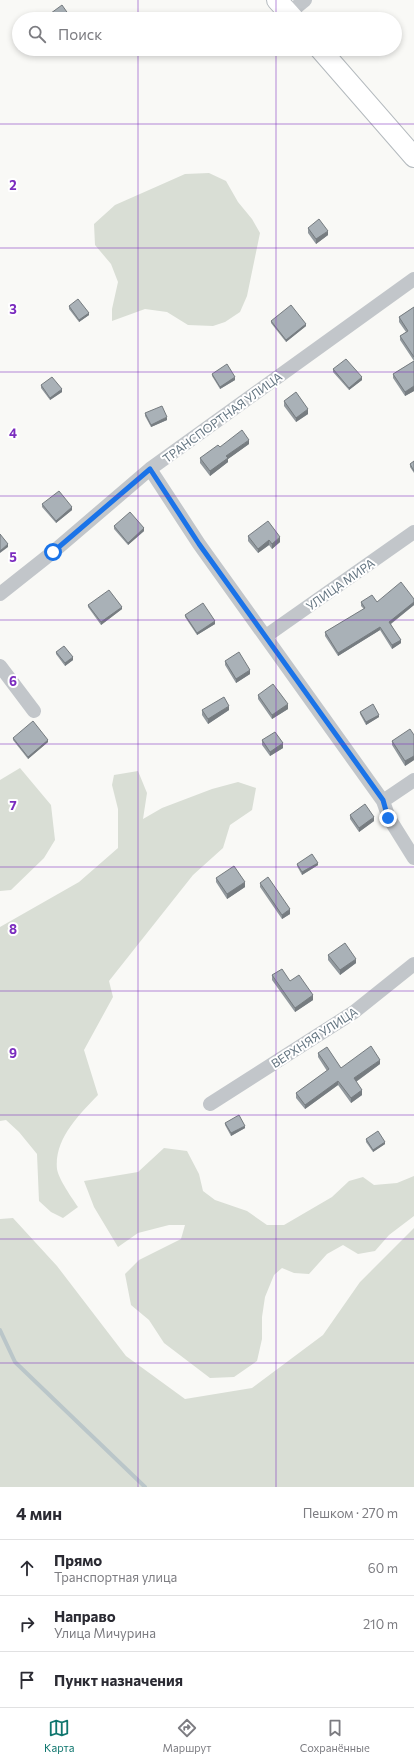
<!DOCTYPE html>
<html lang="ru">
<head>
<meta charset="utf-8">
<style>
  :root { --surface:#fff; --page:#f2f2f3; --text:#2b2b33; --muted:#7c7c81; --line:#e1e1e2; --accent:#0f766e }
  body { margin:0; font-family:Commissioner,sans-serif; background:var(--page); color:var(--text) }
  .stop { position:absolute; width:12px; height:12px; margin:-9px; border:3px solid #1a73e8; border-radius:50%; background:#fff }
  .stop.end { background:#1a73e8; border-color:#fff; box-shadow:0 1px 4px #0008 }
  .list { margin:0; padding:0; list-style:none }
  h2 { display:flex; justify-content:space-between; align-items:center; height:52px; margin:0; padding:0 16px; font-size:17px }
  h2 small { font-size:13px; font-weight:400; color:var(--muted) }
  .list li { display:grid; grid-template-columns:26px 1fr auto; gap:12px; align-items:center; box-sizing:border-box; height:56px; padding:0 16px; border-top:1px solid var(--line) }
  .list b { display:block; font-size:15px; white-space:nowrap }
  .list p { margin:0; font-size:13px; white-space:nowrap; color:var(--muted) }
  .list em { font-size:13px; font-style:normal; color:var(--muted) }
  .icon { flex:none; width:22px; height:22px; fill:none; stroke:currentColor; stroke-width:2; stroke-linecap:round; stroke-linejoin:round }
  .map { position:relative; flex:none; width:414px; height:1487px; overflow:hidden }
  .search { position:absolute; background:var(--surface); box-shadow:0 2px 6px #0003; left:12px; right:12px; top:12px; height:44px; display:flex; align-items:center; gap:10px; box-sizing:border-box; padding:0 14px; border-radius:22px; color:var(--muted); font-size:15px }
  .sheet { height:220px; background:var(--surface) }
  nav { display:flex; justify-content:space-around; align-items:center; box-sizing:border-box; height:56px; border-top:1px solid var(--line); background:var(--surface); font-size:11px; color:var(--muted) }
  nav a { display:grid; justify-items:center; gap:2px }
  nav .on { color:var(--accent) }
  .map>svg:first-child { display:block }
  .green { fill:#d9ded5 }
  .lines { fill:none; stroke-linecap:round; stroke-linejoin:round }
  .stream { stroke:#bac6c9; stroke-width:4 }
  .secondary-casing { stroke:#b4babe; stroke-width:22 }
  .street { stroke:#c2c6ca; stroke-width:14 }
  .secondary { stroke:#fff; stroke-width:20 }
  .wall { fill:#91989d }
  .shaded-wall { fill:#767c80 }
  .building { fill:#a9b1b7; stroke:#767c80 }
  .route { stroke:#1a73e8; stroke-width:5 }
  .grid { fill:none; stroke:#7b2cbf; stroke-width:1; stroke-opacity:0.55 }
  .labels { text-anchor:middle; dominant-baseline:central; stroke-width:4; stroke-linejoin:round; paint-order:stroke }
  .street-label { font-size:12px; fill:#647581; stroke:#fff }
  .grid-label { font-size:13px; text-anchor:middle; font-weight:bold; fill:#7b2cbf; stroke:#fff; stroke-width:4; stroke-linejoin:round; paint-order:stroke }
</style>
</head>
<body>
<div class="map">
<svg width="414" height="1487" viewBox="0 0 414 1487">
  <rect width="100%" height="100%" fill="#f9f9f6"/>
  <!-- green -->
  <path class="green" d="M209 173 226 181 238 202 252 219 260 233 247 296 240 312 225 322 213 326 188 325 167 312 145 309 112 321V309L118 282 111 264 95 245 94 224 115 205 158 186 185 174Z
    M20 768 51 805 55 840 44 858 11 890 0 891V780Z
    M138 771 147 793 143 819 162 808 212 789 238 782 256 788 252 810 230 825 223 848 193 875 109 981 113 997 84 1050 98 1095C79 1115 54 1139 57 1169 59 1180 72 1198 78 1207L63 1218 51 1212 39 1201 37 1154 19 1132 6 1120 0 1121V927L79 882 118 848V809L112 785 114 775Z
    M164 1148 187 1151 199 1174 203 1191 215 1200 247 1211 267 1225H284L332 1197 349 1181 363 1177 374 1185 397 1183 414 1176V1216L389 1235 375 1251 358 1254 343 1245 327 1254 309 1274 294 1273 282 1268 274 1275 265 1297 262 1317V1339L257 1361 234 1377 210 1378 164 1343 149 1320 131 1305 125 1274 139 1260 181 1239 185 1225H169L138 1233 118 1247 94 1207 84 1181 138 1172Z
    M13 1218 57 1266 126 1356 185 1399 252 1388 323 1335 360 1282 414 1228V1487H0V1219Z"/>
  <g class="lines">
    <!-- stream -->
    <path class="stream" d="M0 1330 15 1362 145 1487"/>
    <!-- secondary casing -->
    <g class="secondary-casing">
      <path id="secondary" d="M277 0 294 19
        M320 49 414 157"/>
    </g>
    <!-- street -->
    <path class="street" d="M289 13 305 0
      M150 469 199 544 383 801 389 818 414 858
      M0 594 53 552 150 469 414 279
      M266 636 414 532
      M0 666 34 711
      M383 801 414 780
      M210 1104 354 1012 414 964"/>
    <!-- secondary -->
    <use href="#secondary" class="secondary"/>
  </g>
  <!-- wall -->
  <path class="wall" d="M308 228 328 235 316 244 308 233Z
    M69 306 89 315 79 322 69 309Z
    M414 307V391L405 396 393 378V374L414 361 400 340V336L406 332 399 322V317Z
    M271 321 306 326 286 342 271 323Z
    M333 369 362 380 349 390 333 372Z
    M212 374 235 380 220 389 212 376Z
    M41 385 62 392 50 400 41 388Z
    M284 401 308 414 296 422 284 406Z
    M145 413 167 420 151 427 145 416Z
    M249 444 228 459V462L210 476 200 463V458L220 447Z
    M414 461V473L410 467V464Z
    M42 504 72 510 56 523 42 507Z
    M114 526 144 531 128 545 114 529Z
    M248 536 280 542 272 549 269 545 258 553 248 541Z
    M414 599V605L391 624 401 643 392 649 380 630 338 656 325 636V632L364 609 361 606V602H377Z
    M88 605 122 609 101 625 88 607Z
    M185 615 215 624 197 635 185 617Z
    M56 652 73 660 65 666 56 654Z
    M225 661 250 674 236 683 225 665Z
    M258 695 288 709 272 719 258 699Z
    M202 710H229L208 724 202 715Z
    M360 712 379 717 366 725 360 714Z
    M414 735V760L405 766 392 745V741Z
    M13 738 48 742 28 759 13 740Z
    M262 740 283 748 270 756 262 745Z
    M350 815 374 821 359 832 350 819Z
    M297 864 318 865 302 875 297 866Z
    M216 878 245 887 227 899 216 882Z
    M260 883 290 914 282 919 260 887Z
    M328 955 356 963 340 975 328 960Z
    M272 975 290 981 313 1000 295 1012 272 980Z
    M318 1053 341 1068 380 1064 356 1082 362 1095 351 1103 338 1085 305 1109 296 1098V1093L327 1071 318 1057Z
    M225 1123 245 1128 231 1136 225 1125Z
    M366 1139 385 1144 373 1152 366 1142Z"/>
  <!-- shaded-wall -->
  <path class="shaded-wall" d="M69 15V19H64Z
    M328 231V235L316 244V239Z
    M89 313V315L79 322V320Z
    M306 324V326L286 342V340Z
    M235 377V380L220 389V387Z
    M362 377V380L349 390V388Z
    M414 386V391L405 396V392Z
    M62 389V392L50 400V398Z
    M308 409V414L296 422V418Z
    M167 417V420L151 427V425Z
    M249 440V444L228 459V462L210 476V471L226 456Z
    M72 507V510L56 523V521Z
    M144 528V531L128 545V543Z
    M280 537V542L272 549V544Z
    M269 540V545L258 553V549Z
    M8 544V547L0 553V551Z
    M414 602V605L389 625V622Z
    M122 607V609L101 625V622Z
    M215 621V624L197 635V633Z
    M380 627V630L338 656V653Z
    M401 640V643L392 649V645Z
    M73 657V660L65 666V663Z
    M250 670V674L236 683V679Z
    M288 704V709L272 719V715Z
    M229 706V710L208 724V719Z
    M379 715V717L366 725V722Z
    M48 740V742L28 759V757Z
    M283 743V748L270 756V752Z
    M414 756V760L405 766V761Z
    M374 817V821L359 832V828Z
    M318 863V865L302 875V872Z
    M245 882V887L227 899V894Z
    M290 909V914L282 919V915Z
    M356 959V963L340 975V970Z
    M313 995V1000L295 1012V1008Z
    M380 1060V1064L354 1083V1078Z
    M338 1081V1085L305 1109V1105Z
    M362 1090V1095L351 1103V1098Z
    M245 1126V1128L231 1136V1133Z
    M385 1142V1144L373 1152V1150Z"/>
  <!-- building -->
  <path class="building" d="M62 5 69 15 64 19H43Z
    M319 219 328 231 316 239 308 228Z
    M78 299 89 313 79 320 69 306Z
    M291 305 306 324 286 340 271 321Z
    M414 307V357L400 336 408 331 399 317Z
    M346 359 362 377 349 388 333 369Z
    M414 361V386L405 392 393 374Z
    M227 364 235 377 220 387 212 374Z
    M52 377 62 389 50 398 41 385Z
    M296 392 308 409 296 418 284 401Z
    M162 406 167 417 151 425 145 413Z
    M242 430 249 440 226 456 228 458 210 471 200 458 218 445 220 447Z
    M414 461V471L410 464Z
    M59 491 72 507 56 521 42 504Z
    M130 512 144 528 128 543 114 526Z
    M268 521 280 537 272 544 269 540 258 549 248 536Z
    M0 534 8 544 0 551Z
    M401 582 414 599V602L389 622 401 640 392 645 380 627 338 653 325 632 365 608 361 602 372 595 377 602Z
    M109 590 122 607 101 622 88 605Z
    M203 603 215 621 197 633 185 615Z
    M64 646 73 657 65 663 56 652Z
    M239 652 250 670 236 679 225 661Z
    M273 684 288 704 272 715 258 695Z
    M224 697 229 706 208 719 202 710Z
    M373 704 379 715 366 722 360 712Z
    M33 721 48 740 28 757 13 738Z
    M410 729 414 735V756L405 761 392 741Z
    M275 732 283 743 270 752 262 740Z
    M365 804 374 817 359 828 350 815Z
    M312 854 318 863 302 872 297 864Z
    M234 866 245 882 227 894 216 878Z
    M268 877 290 909 282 915 260 883Z
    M345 943 356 959 340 970 328 955Z
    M282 969 290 981 299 975 313 995 295 1008 272 975Z
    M371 1046 380 1060 354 1078 362 1090 351 1098 338 1081 305 1105 296 1093 329 1069 318 1053 327 1047 341 1068Z
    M239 1115 245 1126 231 1133 225 1123Z
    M378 1131 385 1142 373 1150 366 1139Z"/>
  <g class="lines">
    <!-- route -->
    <path class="route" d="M53 552 150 469 199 544 383 800 388 818"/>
  </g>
  <!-- grid -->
  <path class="grid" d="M138 0V19M276 0V19M138 49V1487M276 49V1487M0 124H414M0 248H414M0 372H414M0 496H414M0 620H414M0 744H414M0 867H414M0 991H414M0 1115H414M0 1239H414M0 1363H414"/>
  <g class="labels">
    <!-- street labels -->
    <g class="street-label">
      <text transform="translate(222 417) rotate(-36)">ТРАНСПОРТНАЯ УЛИЦА</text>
      <text transform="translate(340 584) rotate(-35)">УЛИЦА МИРА</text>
      <text transform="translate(314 1037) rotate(-33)">ВЕРХНЯЯ УЛИЦА</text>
    </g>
  </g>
  <g class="grid-label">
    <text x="13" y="190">2</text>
    <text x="13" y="314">3</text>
    <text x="13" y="438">4</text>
    <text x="13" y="562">5</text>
    <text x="13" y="686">6</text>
    <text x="13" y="810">7</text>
    <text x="13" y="934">8</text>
    <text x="13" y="1058">9</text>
  </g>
</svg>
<div class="stop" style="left:53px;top:552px"></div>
<div class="stop end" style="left:388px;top:818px"></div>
<div class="search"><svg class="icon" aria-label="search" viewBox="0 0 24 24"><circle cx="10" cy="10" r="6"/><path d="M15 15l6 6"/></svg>Поиск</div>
</div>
<section class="sheet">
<h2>4 мин<small>Пешком · 270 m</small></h2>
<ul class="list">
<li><svg class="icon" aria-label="ahead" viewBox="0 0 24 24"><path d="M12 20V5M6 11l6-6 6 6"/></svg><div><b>Прямо</b><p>Транспортная улица</p></div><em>60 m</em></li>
<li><svg class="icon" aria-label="right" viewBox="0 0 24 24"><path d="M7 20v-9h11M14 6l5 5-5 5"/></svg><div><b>Направо</b><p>Улица Мичурина</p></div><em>210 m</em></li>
<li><svg class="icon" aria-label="arrive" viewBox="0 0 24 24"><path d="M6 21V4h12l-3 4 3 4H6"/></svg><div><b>Пункт назначения</b></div></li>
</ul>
</section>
<nav>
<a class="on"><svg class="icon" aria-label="map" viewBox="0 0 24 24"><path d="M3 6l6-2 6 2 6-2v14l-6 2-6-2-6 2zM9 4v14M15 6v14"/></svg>Карта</a>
<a><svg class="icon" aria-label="directions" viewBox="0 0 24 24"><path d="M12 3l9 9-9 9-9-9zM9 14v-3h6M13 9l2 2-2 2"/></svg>Маршрут</a>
<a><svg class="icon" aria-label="saved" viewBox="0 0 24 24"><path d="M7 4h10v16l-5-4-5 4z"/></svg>Сохранённые</a>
</nav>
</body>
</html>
